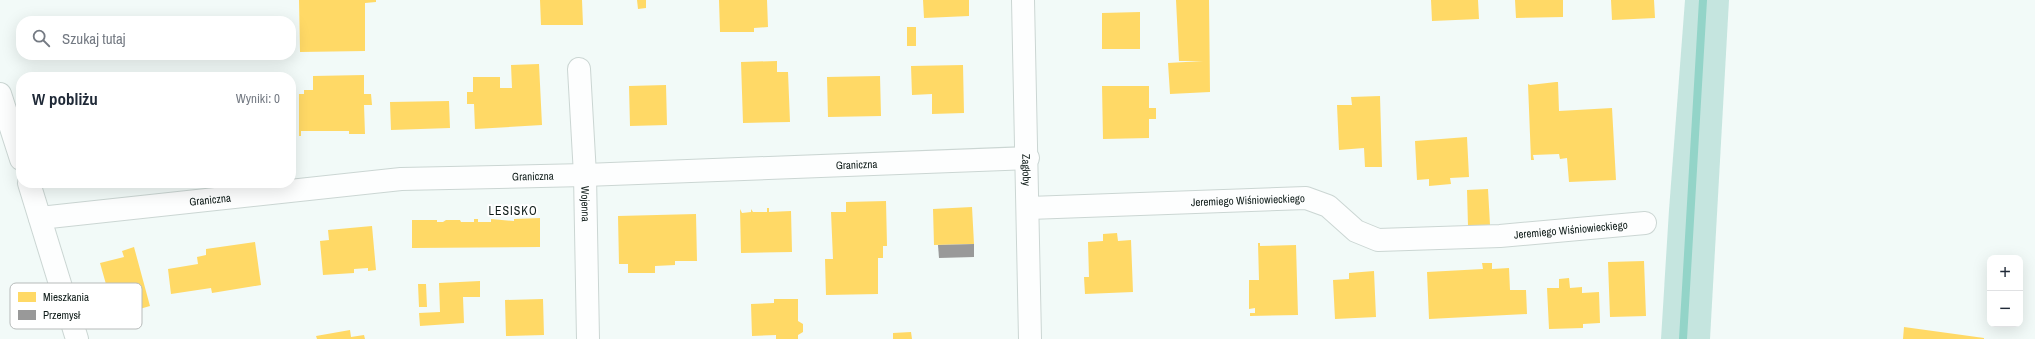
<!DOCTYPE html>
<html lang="pl">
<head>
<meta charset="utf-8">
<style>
  :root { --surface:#fff; --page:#f6f6f7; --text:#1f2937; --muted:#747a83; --line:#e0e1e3 }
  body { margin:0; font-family:"Archivo Narrow",sans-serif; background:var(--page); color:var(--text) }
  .controls { position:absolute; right:12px; bottom:12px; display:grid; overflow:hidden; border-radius:8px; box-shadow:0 4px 16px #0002 }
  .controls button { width:36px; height:36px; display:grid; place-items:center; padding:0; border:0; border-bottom:1px solid var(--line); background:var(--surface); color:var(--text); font:20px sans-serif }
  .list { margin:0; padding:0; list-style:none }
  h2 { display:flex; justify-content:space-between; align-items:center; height:52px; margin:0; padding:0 16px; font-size:17px }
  h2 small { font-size:13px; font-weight:400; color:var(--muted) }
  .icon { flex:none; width:22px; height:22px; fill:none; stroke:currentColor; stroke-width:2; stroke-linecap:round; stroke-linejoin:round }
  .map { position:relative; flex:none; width:2035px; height:339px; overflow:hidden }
  .search { position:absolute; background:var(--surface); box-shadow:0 4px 16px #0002; left:16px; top:16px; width:280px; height:44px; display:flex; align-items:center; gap:10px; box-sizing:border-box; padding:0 14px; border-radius:16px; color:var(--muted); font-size:15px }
  .panel { position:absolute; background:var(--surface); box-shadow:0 4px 16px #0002; left:16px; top:72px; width:280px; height:116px; border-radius:16px }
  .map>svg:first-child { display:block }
  .green { fill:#c5e5df }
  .homes { fill:#ffd966 }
  .industry { fill:#999 }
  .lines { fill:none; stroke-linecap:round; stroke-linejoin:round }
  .stream { stroke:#93d4c8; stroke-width:8 }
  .street-casing { stroke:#cbd6d3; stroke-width:24 }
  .street { stroke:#fdfefe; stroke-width:22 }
  .labels { text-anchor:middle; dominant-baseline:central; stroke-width:4; stroke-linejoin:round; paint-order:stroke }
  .street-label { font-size:11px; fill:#0e1b18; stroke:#fff }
  .neighbourhood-label { font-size:12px; letter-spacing:1px; fill:#0e1b18; stroke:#fff }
  .key { fill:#fff; stroke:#b7bbba; stroke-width:1 }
  .key-label { font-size:11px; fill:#0e1b18 }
</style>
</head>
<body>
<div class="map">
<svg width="2035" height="339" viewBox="0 0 2035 339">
  <rect width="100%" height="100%" fill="#f2faf8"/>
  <!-- green -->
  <path class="green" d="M1685 0H1729L1710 339H1661L1669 210Z"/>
  <!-- homes -->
  <path class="homes" d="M299 0H376V2L365 3V51L300 52Z
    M540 0H582L583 25H541Z
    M637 0H646V8L638 9Z
    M719 0H767L768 27 754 28V32H720Z
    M923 0H969V16L924 18Z
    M1176 0H1209L1210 92 1170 94 1168 63 1203 61H1179Z
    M1431 0H1478L1479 19 1432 21Z
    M1515 0H1563V17L1516 18Z
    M1611 0H1654L1655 18 1612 20Z
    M1140 12V49H1102V13Z
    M907 27H916V46H907Z
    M777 61V72H788L790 122 743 123 741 62Z
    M539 64 542 125 475 129 474 104H467V92H473V77H500V88H512L511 65Z
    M963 65 964 113 932 114V94L912 95 911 66Z
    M364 75V94H371L372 105H364L365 134H349V131H301V136H299V94H304V90H313V76Z
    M880 76 881 116 828 117 827 77Z
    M1556 82H1558L1559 111 1612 108 1616 180 1569 182 1567 158 1560 159 1559 154 1533 155 1534 160H1531L1528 84 1530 85Z
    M666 85 667 125 630 126 629 86Z
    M1102 86H1149V108H1156V119H1149V138L1103 139Z
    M1380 96 1382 167H1365L1364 148 1339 150 1337 105H1352L1351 97Z
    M449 101 450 128 391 130 390 102Z
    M1467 137 1469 177 1450 178 1451 184 1429 186V179L1417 180 1415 141Z
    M1488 189 1490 225 1468 226 1467 190Z
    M886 201 887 246H883V258H878V294L826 295 825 259H833L831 212H846V202Z
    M972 207 974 244 934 245 933 209Z
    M767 208H769V212L791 211 792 252 741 253 740 209 742 213 751 212V209L753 212H767Z
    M696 214 697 261H675V265L655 266V273H628V264H619L618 216Z
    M540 218V247L412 248V220H437V222H443L446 220H460L461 222H474V219H478V222H491V219L514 221V219Z
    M372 226 376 270 368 271V268L354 269V273L323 275 320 241 329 240 328 230Z
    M1117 233 1118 241 1131 240 1133 292 1085 294 1084 277H1089L1088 242 1103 241V234Z
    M255 242 261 285 212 293 211 288 171 294 168 269 198 264 197 257 206 255V249Z
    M1258 243H1260V246L1296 245 1298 315 1250 316V313H1255V308L1249 309V280H1259Z
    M134 247 150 306 115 316 100 263 124 257 122 251Z
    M1644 261 1646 316 1610 317 1608 262Z
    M1482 263H1492V269L1509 268 1510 290H1526L1527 314 1429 319 1427 272 1483 269Z
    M1374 271 1376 317 1335 319 1333 280 1349 279V273Z
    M1569 278 1570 288 1582 287V293L1599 292 1600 323 1583 324V328L1549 329 1547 288H1559V279Z
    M480 281V297H463L464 323 420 326 419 313 440 312 439 283Z
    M418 284H426L427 307H419Z
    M543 299 544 335 506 336 505 300Z
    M774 299H798V321L803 324V332L798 335V339H776V335L752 336 751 304 774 303Z
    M1904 327 1984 338V339H1903Z
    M350 330 351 337 364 335 365 339H317L316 336Z
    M911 332 912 339H893V333Z"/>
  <!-- industry -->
  <path class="industry" d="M974 244V257L939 258 938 245Z"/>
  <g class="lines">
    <!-- stream -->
    <path class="stream" d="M1683 339 1703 0"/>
    <!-- street casing -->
    <g class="street-casing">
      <g id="street">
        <path id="s1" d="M1023 0 1030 339"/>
        <path id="s2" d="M579 69 585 175 588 339"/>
        <path d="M0 94 21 159"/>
        <path d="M29 183 77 339"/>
        <path id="s3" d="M1029 208 1306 198 1328 206 1356 231 1378 240 1500 236 1645 223"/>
        <path id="s4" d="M40 218 401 179 585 175 1028 158"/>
      </g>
    </g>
    <!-- street -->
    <use href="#street" class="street"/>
  </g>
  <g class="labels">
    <!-- street labels -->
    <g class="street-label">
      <text stroke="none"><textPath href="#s4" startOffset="819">Graniczna</textPath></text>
      <text stroke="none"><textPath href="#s1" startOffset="170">Zagłoby</textPath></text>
      <text stroke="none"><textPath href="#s4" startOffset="495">Graniczna</textPath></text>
      <text stroke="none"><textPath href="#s4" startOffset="171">Graniczna</textPath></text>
      <text stroke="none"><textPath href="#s3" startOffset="219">Jeremiego Wiśniowieckiego</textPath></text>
      <text stroke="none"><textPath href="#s2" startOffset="135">Wojenna</textPath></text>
      <text stroke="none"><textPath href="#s3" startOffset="555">Jeremiego Wiśniowieckiego</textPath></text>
    </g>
    <!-- neighbourhood labels -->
    <g class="neighbourhood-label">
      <text x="513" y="211">LESISKO</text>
    </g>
  </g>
  <!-- legend -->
  <rect x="10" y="283" width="132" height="46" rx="6" class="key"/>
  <rect x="18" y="292" width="18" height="10" fill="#ffd966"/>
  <rect x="18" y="310" width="18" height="10" fill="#999"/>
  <g class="key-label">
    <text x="43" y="301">Mieszkania</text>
    <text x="43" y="319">Przemysł</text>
  </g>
</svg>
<div class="controls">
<button>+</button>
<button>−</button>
</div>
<div class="search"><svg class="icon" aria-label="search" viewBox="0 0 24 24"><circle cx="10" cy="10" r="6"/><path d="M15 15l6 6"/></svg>Szukaj tutaj</div>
<section class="panel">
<h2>W pobliżu<small>Wyniki: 0</small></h2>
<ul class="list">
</ul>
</section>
</div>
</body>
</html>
